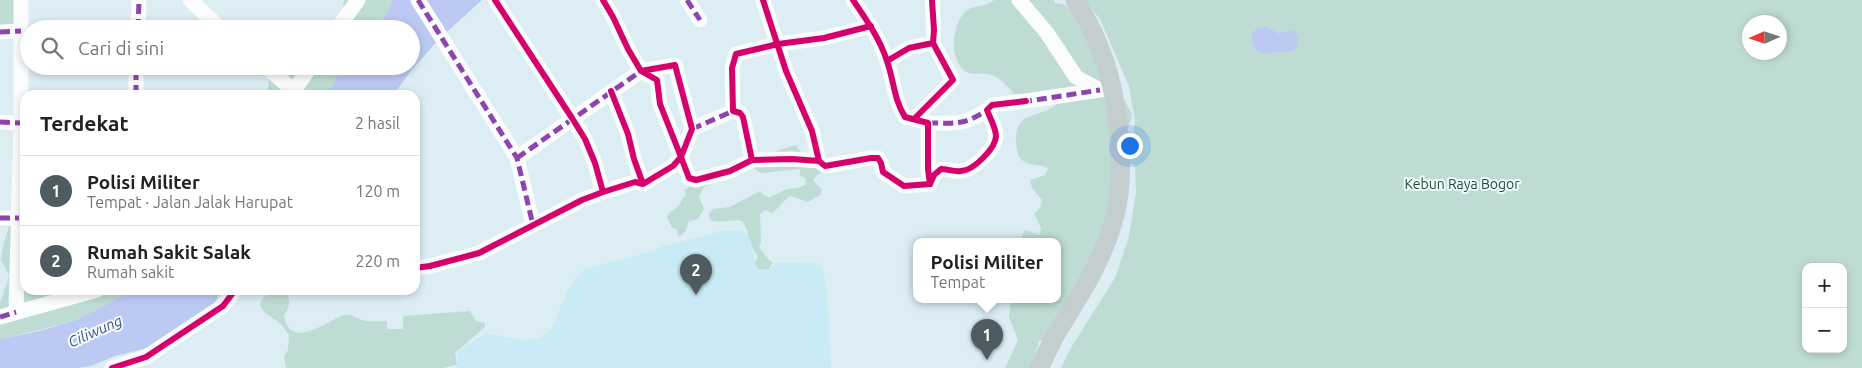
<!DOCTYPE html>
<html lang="id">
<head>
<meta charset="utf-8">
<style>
  :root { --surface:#fff; --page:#f2f2f2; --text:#222; --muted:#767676; --line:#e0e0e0; --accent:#4e5c61 }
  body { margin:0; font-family:Ubuntu,sans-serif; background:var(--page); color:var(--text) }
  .controls { position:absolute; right:15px; bottom:15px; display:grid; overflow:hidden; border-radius:10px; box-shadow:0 2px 8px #0003 }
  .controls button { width:45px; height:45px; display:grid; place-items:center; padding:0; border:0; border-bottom:1px solid var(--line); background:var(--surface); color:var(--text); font:25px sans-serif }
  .compass { position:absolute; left:1742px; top:15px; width:45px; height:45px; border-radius:50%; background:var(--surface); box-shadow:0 2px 8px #0003; rotate:267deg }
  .you { position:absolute; left:1129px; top:145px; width:18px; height:18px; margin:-12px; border:4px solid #fff; border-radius:50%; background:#1a73e8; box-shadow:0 0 0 8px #1a73e833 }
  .badge { display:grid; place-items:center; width:32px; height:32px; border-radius:50%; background:var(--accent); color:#fff; font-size:16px; font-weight:700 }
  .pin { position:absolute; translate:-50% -41px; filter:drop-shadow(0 1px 2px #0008) }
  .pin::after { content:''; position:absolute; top:26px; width:18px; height:15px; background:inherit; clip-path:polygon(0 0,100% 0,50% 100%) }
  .popup { position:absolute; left:913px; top:238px; width:148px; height:65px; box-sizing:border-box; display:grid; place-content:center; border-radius:10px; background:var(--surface); filter:drop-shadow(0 1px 4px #0005); font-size:16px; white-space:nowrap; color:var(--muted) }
  .popup b { font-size:19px; color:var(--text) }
  .popup::after { content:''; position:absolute; left:50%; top:100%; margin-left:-10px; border:10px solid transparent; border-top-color:var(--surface) }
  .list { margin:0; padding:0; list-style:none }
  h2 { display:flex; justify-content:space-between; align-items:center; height:65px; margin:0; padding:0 20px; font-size:21px }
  h2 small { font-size:16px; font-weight:400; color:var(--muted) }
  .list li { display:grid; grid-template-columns:32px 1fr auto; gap:15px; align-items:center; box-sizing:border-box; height:70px; padding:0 20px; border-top:1px solid var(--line) }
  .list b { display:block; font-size:19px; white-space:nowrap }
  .list p { margin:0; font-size:16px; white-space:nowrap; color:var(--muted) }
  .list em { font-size:16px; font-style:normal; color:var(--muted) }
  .icon { flex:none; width:28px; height:28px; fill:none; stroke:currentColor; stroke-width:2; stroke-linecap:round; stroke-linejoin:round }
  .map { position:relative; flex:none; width:1862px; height:368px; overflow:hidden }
  .search { position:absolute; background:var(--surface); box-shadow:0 2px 8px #0003; left:20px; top:20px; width:400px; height:55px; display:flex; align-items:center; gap:12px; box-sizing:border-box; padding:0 18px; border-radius:28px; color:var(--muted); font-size:19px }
  .panel { position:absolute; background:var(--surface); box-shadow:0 2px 8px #0003; left:20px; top:90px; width:400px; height:205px; border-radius:15px }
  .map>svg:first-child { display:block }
  .built { fill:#c8ebf6 }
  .green { fill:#bfdcd4; fill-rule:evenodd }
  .water { fill:#bcc9f3 }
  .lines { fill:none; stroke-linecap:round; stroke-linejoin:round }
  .minor { stroke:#fafcfd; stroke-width:15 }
  .major { stroke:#c5cecf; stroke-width:19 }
  .quiet { stroke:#8e44ad; stroke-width:5; stroke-dasharray:10 5; stroke-linecap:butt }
  .cycleway-casing { stroke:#f3fbfd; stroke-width:9 }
  .cycleway { stroke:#d6006c; stroke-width:6 }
  .labels { text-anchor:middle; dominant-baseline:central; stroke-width:4; stroke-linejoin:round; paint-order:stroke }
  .park-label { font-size:14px; fill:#184c36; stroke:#f3fbfd }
  .water-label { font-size:15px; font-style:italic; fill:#464e93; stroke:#f3fbfd }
</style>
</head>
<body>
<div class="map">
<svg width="1862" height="368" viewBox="0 0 1862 368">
  <rect width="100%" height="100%" fill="#dcedf3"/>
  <!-- built -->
  <path class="built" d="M741 230 749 236 757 271 771 270 775 263 815 262 822 266 826 289 829 321 831 368H457L458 353 476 339 487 334 527 340 540 338 552 328 569 287 585 269 653 251 663 246 669 245 723 231Z"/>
  <!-- green -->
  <path class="green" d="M0 0H16L20 25H0Z
    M344 0H393C382 23 381 29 353 29 352 17 340 13 344 0Z
    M994 0H1054L1055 3 1063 4 1070 8 1131 112 1132 117 1127 131 1134 133 1135 121 1129 86 1100 19 1084 0H1862V368H1061L1072 346 1115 278 1129 236 1136 192 1135 165 1127 163 1099 281 1093 291 1046 339 1039 341 1034 359 1039 368H1005L1018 340 1009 317 1011 299H1057V241H1020L1025 230 1040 235 1041 228 1034 214 1040 208 1042 200 1032 188 1030 180 1045 175 1048 168C1039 163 1030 167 1022 160 1017 156 1017 148 1016 142 1014 109 1042 119 1058 103L1037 93 1014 94C1007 86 999 75 987 74 980 72 971 76 965 71 948 58 952 25 966 11 974 4 986 8 994 0ZM1750 22H1780V52H1750ZM1806 267H1843V349H1806Z
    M253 66H341L332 87 315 95H263C270 90 269 82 268 75Z
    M796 145 800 151 825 170 816 176 813 181 822 189 820 195 808 202 790 196C783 201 779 208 772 213L765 210 760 214 761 241 759 247 769 260 773 262 769 269 758 270 755 262 758 257C749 246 750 232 742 221 731 218 722 225 710 220L709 214 713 209 730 207 760 191 765 196 770 197 787 189 799 188 806 184 805 178 800 175V169L761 173 756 170 753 166 779 150Z
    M694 183 710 184 703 188 699 197 704 209 698 219 688 222C687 228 686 235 678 236L677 229 672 228 667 217C670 210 675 210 679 205 683 200 682 198 686 195L685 190Z
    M25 194V290H50L53 299 93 290H133L79 319 40 330 0 339V303L9 276 1 260 2 250 13 212Z
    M278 290 285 291C292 301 289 307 284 316 291 353 330 318 345 315 353 313 359 321 367 321 373 322 380 321 387 321V329H403V316L470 311 476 321 485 323V327L455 353 457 365 443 368H286L284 357 288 350 289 335 281 324 264 312 260 305C262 296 269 293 278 290Z"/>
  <!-- water -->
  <path class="water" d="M393 0H482L439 39 411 71 393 95H315L332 87 341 66H411V29H368L382 22Z
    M1259 27H1268L1279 34 1292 30C1299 34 1299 39 1297 47 1291 54 1286 51 1278 52 1274 52 1270 55 1266 54 1254 52 1250 42 1253 32Z
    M133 290H221L214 304 148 348 115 356 91 366 77 368H0V339L40 331 79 319Z"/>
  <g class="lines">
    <!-- minor -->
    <path class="minor" d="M190 0 221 29
      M418 0 517 158 533 225
      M495 0 572 118 585 139 595 163 603 192
      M687 0 700 20
      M763 0 786 71 812 131 819 161
      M853 0C866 19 880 39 887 61 894 81 894 100 905 117L928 123V169L930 184
      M1019 0 1047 33 1076 77 1100 90
      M138 29 139 0
      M337 29 358 0
      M0 32 21 31
      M887 61 909 48 933 43 934 30 932 0
      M265 66 294 91
      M611 91 628 134 634 159 643 184
      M136 95V66
      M291 95 311 66
      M914 119 953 80 933 43
      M0 122 21 123
      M928 123C955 123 963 126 987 110
      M692 129 733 111
      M517 158 641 71 675 65 692 129 681 157 660 104 657 80 641 71 628 49 613 17 603 0
      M752 160 743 117 740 113 733 111 732 68 736 54 778 44 824 38 871 26
      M930 184 934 175 941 169C948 169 954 172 961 171 973 171 996 148 996 136 996 128 990 118 987 110L992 105 1026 101 1113 88
      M0 218H19
      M415 268 430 266 479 253 582 200 603 192 635 182 643 184 673 166 681 157 689 178 696 180 730 171 752 160 792 159 819 161 825 166 871 158H878L881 163 883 172 904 186 930 184
      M16 312 21 123V0
      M0 317 97 290
      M112 368 146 357 223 306 235 290"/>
    <!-- major -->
    <path class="major" d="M1039 368C1045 357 1050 345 1056 334 1079 297 1102 262 1114 219 1120 199 1121 176 1120 155 1119 114 1112 74 1095 37 1090 24 1082 12 1075 0"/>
    <!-- quiet -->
    <path class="quiet" d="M418 0 517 158 533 225
      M687 0 700 20
      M138 29 139 0
      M0 32 21 31
      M136 95V66
      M1022 102 1100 90
      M0 122 21 123
      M928 123C955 123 963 126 987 110
      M692 129 733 111
      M517 158 641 71 645 70
      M0 218H19
      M0 317 16 312"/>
    <!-- cycleway casing -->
    <g class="cycleway-casing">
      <path id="cycleway" d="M495 0 572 118 585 139 595 163 603 192
        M603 0 613 17 628 49 641 71 657 80 660 104 681 157 692 129 675 65 641 71
        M763 0 786 71 812 131 819 161
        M853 0C866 19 880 39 887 61 894 81 894 100 905 117L928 123V169L930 184
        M887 61 909 48 933 43 934 30 932 0
        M611 91 628 134 634 159 643 184
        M914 119 953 80 933 43
        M752 160 743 117 740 113 733 111 732 68 736 54 778 44 824 38 871 26
        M930 184 934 175 941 169C948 169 954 172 961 171 973 171 996 148 996 136 996 128 990 118 987 110L992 105 1026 101
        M415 268 430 266 479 253 582 200 603 192 635 182 643 184 673 166 681 157 689 178 696 180 730 171 752 160 792 159 819 161 825 166 871 158H878L881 163 883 172 904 186 930 184
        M112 368 146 357 223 306 235 290"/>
    </g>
    <!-- cycleway -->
    <use href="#cycleway" class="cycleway"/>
  </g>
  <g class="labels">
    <!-- park labels -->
    <g class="park-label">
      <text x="1462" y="184">Kebun Raya Bogor</text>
    </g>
    <!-- water labels -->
    <g class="water-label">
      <text transform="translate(95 331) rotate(-24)">Ciliwung</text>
    </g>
  </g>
</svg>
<div class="controls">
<button>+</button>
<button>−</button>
</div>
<svg class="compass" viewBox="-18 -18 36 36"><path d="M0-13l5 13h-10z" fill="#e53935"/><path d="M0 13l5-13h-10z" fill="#767676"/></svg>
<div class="you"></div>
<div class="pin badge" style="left:987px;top:360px">1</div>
<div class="popup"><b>Polisi Militer</b>Tempat</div>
<div class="pin badge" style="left:696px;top:295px">2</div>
<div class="search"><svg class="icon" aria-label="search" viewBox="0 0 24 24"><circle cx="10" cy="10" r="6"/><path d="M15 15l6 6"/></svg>Cari di sini</div>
<section class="panel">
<h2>Terdekat<small>2 hasil</small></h2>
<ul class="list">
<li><span class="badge">1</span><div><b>Polisi Militer</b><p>Tempat · Jalan Jalak Harupat</p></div><em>120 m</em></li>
<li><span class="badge">2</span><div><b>Rumah Sakit Salak</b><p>Rumah sakit</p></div><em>220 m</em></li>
</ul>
</section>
</div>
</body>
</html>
